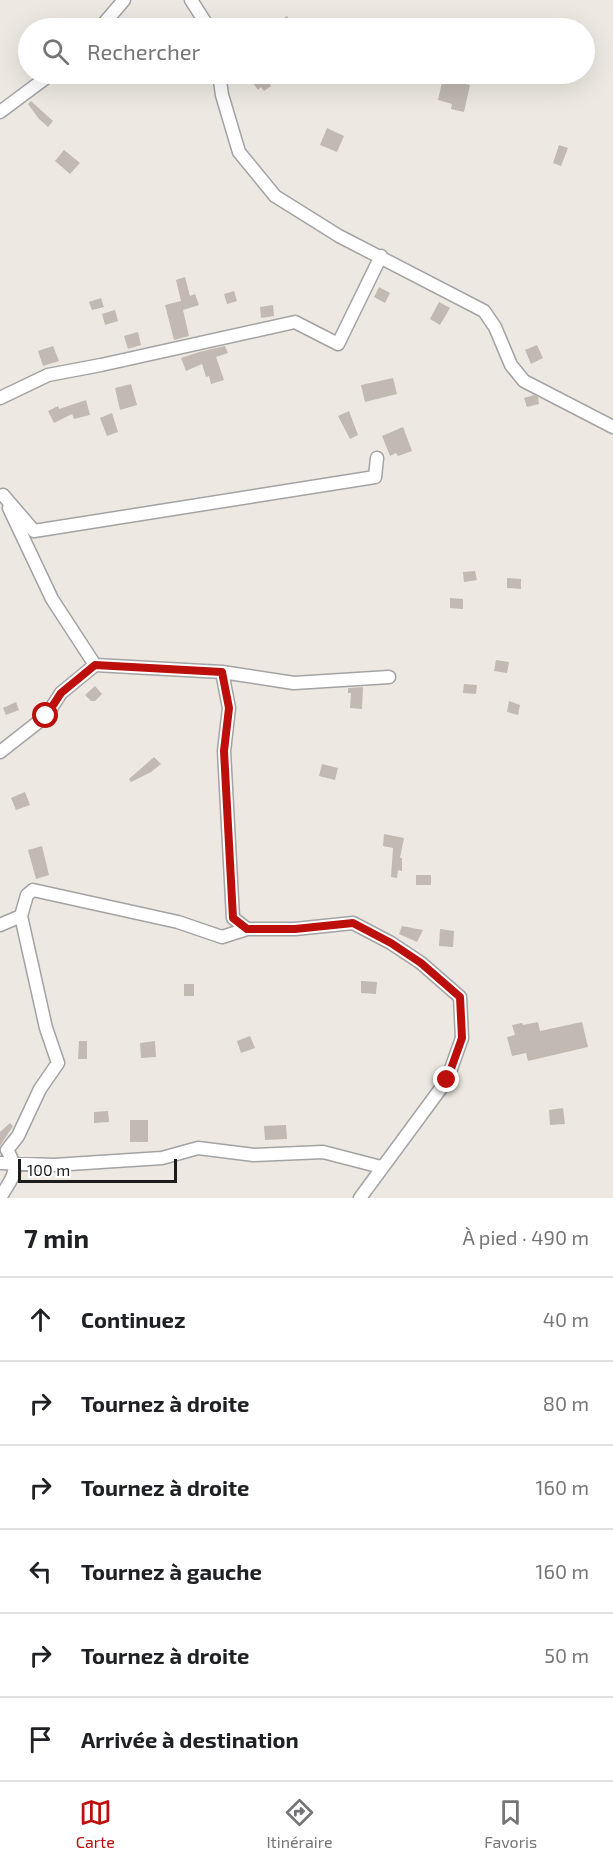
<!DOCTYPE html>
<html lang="fr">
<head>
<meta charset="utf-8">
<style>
  :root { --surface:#fff; --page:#f6f6f6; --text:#202124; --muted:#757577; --line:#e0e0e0; --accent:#bc0f0c }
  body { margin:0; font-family:"Exo 2",sans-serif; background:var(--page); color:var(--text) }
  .scale { position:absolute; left:18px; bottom:15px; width:159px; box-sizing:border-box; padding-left:6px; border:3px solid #1c1c1c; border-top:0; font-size:16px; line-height:21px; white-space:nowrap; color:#1c1c1c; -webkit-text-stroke:4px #fff; paint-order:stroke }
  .stop { position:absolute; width:18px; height:18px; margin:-14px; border:4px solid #bc0f0c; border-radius:50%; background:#fff }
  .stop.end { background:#bc0f0c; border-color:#fff; box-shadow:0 2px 6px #0008 }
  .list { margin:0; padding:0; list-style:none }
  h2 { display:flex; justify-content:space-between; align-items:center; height:78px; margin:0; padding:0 24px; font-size:26px }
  h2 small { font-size:20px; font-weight:400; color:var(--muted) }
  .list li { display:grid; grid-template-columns:39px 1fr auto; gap:18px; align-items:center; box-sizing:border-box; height:84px; padding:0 24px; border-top:2px solid var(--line) }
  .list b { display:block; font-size:22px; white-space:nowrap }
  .list em { font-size:20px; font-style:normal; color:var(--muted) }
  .icon { flex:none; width:33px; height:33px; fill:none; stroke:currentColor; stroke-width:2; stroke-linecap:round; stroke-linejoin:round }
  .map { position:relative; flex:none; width:613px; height:1198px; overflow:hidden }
  .search { position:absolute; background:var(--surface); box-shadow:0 6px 24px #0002; left:18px; right:18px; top:18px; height:66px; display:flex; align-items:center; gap:15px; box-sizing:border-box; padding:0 21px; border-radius:33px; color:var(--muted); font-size:22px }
  .sheet { height:582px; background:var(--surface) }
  nav { display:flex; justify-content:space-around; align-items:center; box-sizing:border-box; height:84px; border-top:2px solid var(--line); background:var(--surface); font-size:16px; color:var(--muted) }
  nav a { display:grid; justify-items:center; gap:3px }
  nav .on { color:var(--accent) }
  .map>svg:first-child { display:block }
  .building { fill:#c1b9b2 }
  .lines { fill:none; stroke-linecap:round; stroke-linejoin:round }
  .minor-casing { stroke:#a3a3a3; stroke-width:15 }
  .minor { stroke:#fff; stroke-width:12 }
  .route { stroke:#bc0f0c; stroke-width:8 }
</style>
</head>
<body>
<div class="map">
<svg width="613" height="1198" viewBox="0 0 613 1198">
  <rect width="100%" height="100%" fill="#ede9e2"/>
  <!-- building -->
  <path class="building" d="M287 16 295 28H267Z
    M264 75 271 86 264 91 261 87 258 90 253 83Z
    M443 78 470 85 464 112 451 109 452 104 438 100Z
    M31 101 53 121 48 127 39 119 28 104Z
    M327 128 344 136 337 152 320 145Z
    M559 145 568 148 561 166 553 163Z
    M64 150 80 163 70 174 55 161Z
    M185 277 190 296 195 294 199 305 183 310 189 336 174 340 165 305 181 301 176 280Z
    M379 287 390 293 385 303 374 297Z
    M234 291 237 301 227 304 224 294Z
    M101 298 104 307 92 310 89 302Z
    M439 302 450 308 440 325 430 319Z
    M273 305 274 316 261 318 260 307Z
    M115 310 118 321 105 325 102 314Z
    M138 332 141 345 128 349 124 336Z
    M537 345 543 358 531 364 525 350Z
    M53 346 59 361 43 366 38 351Z
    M225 346 228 353 216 357 224 380 211 384 209 376 206 377 202 364 186 371 181 358 199 352Z
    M393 378 397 394 365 402 361 385Z
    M131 384 137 405 120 410 115 388Z
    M534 395 538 397 539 404 527 407 524 398Z
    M86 400 90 415 74 419 72 414 54 423 48 411 58 406 59 409Z
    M349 411 358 435 350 439 338 416Z
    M112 413 118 432 107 436 100 418Z
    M403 427 412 451 398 456 396 453 390 456 382 436Z
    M475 571 477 580 464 582 463 572Z
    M507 578 521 579V589L507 588Z
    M450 598 463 599V609L450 608Z
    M496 660 509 662 507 673 494 671Z
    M464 684 477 685 476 694 463 693Z
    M95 686 102 694 95 701H91L85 695Z
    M363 687 362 709 350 708 351 693H348V688Z
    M509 701 520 705 518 715 507 712Z
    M16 702 19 710 6 715 3 708Z
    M154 757 161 764 151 772 131 782 129 779Z
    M322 764 338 768 335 780 319 776Z
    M25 792 30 805 16 810 11 798Z
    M384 834 404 838 400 858H402V871L398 870 397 878 391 877 393 848 383 846Z
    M42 846 49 875 36 879 28 850Z
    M416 875H431V885H416Z
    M402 926 423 930 417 942 399 934Z
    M440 929 454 931 453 947 439 946Z
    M361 981 377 982 376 994 361 993Z
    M184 984H194V996H184Z
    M538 1022 540 1031 582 1022 588 1047 528 1061 526 1053 512 1056 507 1037 515 1035 512 1025 522 1023 523 1025Z
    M250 1036 255 1048 241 1053 237 1041Z
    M79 1041H87V1059H78Z
    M155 1041 156 1057 141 1058 140 1043Z
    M563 1108 565 1124 550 1125 549 1110Z
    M108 1111 109 1122 94 1123V1112Z
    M130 1120H148V1142H130Z
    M10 1123 13 1126 0 1146V1132Z
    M286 1125 287 1139 265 1140 264 1126Z"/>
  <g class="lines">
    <!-- minor casing -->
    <g class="minor-casing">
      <path id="minor" d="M191 0 209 28
        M100 28 124 0
        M219 74 222 95 239 152 275 196 339 236 484 311 495 327 511 365 524 381 613 427
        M0 112 51 74
        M0 398 48 375 101 365 295 322 338 344 381 256
        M3 495 34 531 375 477 377 458
        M9 508 52 599 95 665
        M222 672 229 708 224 751 233 918 247 929H295L353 923 391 943 421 963 460 997 462 1038 447 1080 360 1198
        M0 752 46 716 61 693 95 665 222 672 294 683 389 677
        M0 925 21 916
        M0 1163 54 1165 162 1158 198 1148 254 1155 323 1152 381 1167
        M0 1198C12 1177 21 1173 7 1150L18 1136 40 1089 58 1063 46 1028 21 916 27 895 33 890 178 922 222 937 247 929"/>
    </g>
    <!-- minor -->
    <use href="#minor" class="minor"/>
  </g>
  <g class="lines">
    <!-- route -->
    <path class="route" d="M46 716 61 693 95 665 222 672 229 708 224 751 233 918 247 929H295L353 923 391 943 421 963 460 997 462 1038 447 1080"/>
  </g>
</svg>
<div class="scale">100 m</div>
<div class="stop" style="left:46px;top:716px"></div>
<div class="stop end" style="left:447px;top:1080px"></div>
<div class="search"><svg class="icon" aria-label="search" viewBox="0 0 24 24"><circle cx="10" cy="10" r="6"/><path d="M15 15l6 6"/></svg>Rechercher</div>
</div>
<section class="sheet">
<h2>7 min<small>À pied · 490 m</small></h2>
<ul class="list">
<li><svg class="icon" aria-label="ahead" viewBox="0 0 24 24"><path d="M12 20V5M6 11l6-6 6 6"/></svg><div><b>Continuez</b></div><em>40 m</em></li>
<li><svg class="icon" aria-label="right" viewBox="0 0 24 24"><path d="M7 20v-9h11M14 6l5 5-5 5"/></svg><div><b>Tournez à droite</b></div><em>80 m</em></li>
<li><svg class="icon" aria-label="right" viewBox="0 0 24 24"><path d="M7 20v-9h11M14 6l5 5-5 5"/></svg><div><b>Tournez à droite</b></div><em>160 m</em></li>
<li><svg class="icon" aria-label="left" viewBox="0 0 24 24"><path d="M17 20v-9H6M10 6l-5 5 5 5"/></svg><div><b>Tournez à gauche</b></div><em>160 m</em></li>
<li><svg class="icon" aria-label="right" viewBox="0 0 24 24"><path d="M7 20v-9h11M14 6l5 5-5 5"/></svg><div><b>Tournez à droite</b></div><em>50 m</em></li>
<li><svg class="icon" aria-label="arrive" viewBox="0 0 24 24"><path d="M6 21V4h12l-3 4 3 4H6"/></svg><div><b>Arrivée à destination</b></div></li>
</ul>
</section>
<nav>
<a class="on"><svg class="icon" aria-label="map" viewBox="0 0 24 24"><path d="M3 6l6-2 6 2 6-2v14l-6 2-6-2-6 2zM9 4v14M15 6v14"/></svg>Carte</a>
<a><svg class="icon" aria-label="directions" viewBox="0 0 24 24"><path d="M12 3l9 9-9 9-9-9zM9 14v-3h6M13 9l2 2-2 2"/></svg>Itinéraire</a>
<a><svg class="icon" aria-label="saved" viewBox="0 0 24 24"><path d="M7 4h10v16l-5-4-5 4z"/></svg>Favoris</a>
</nav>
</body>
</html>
